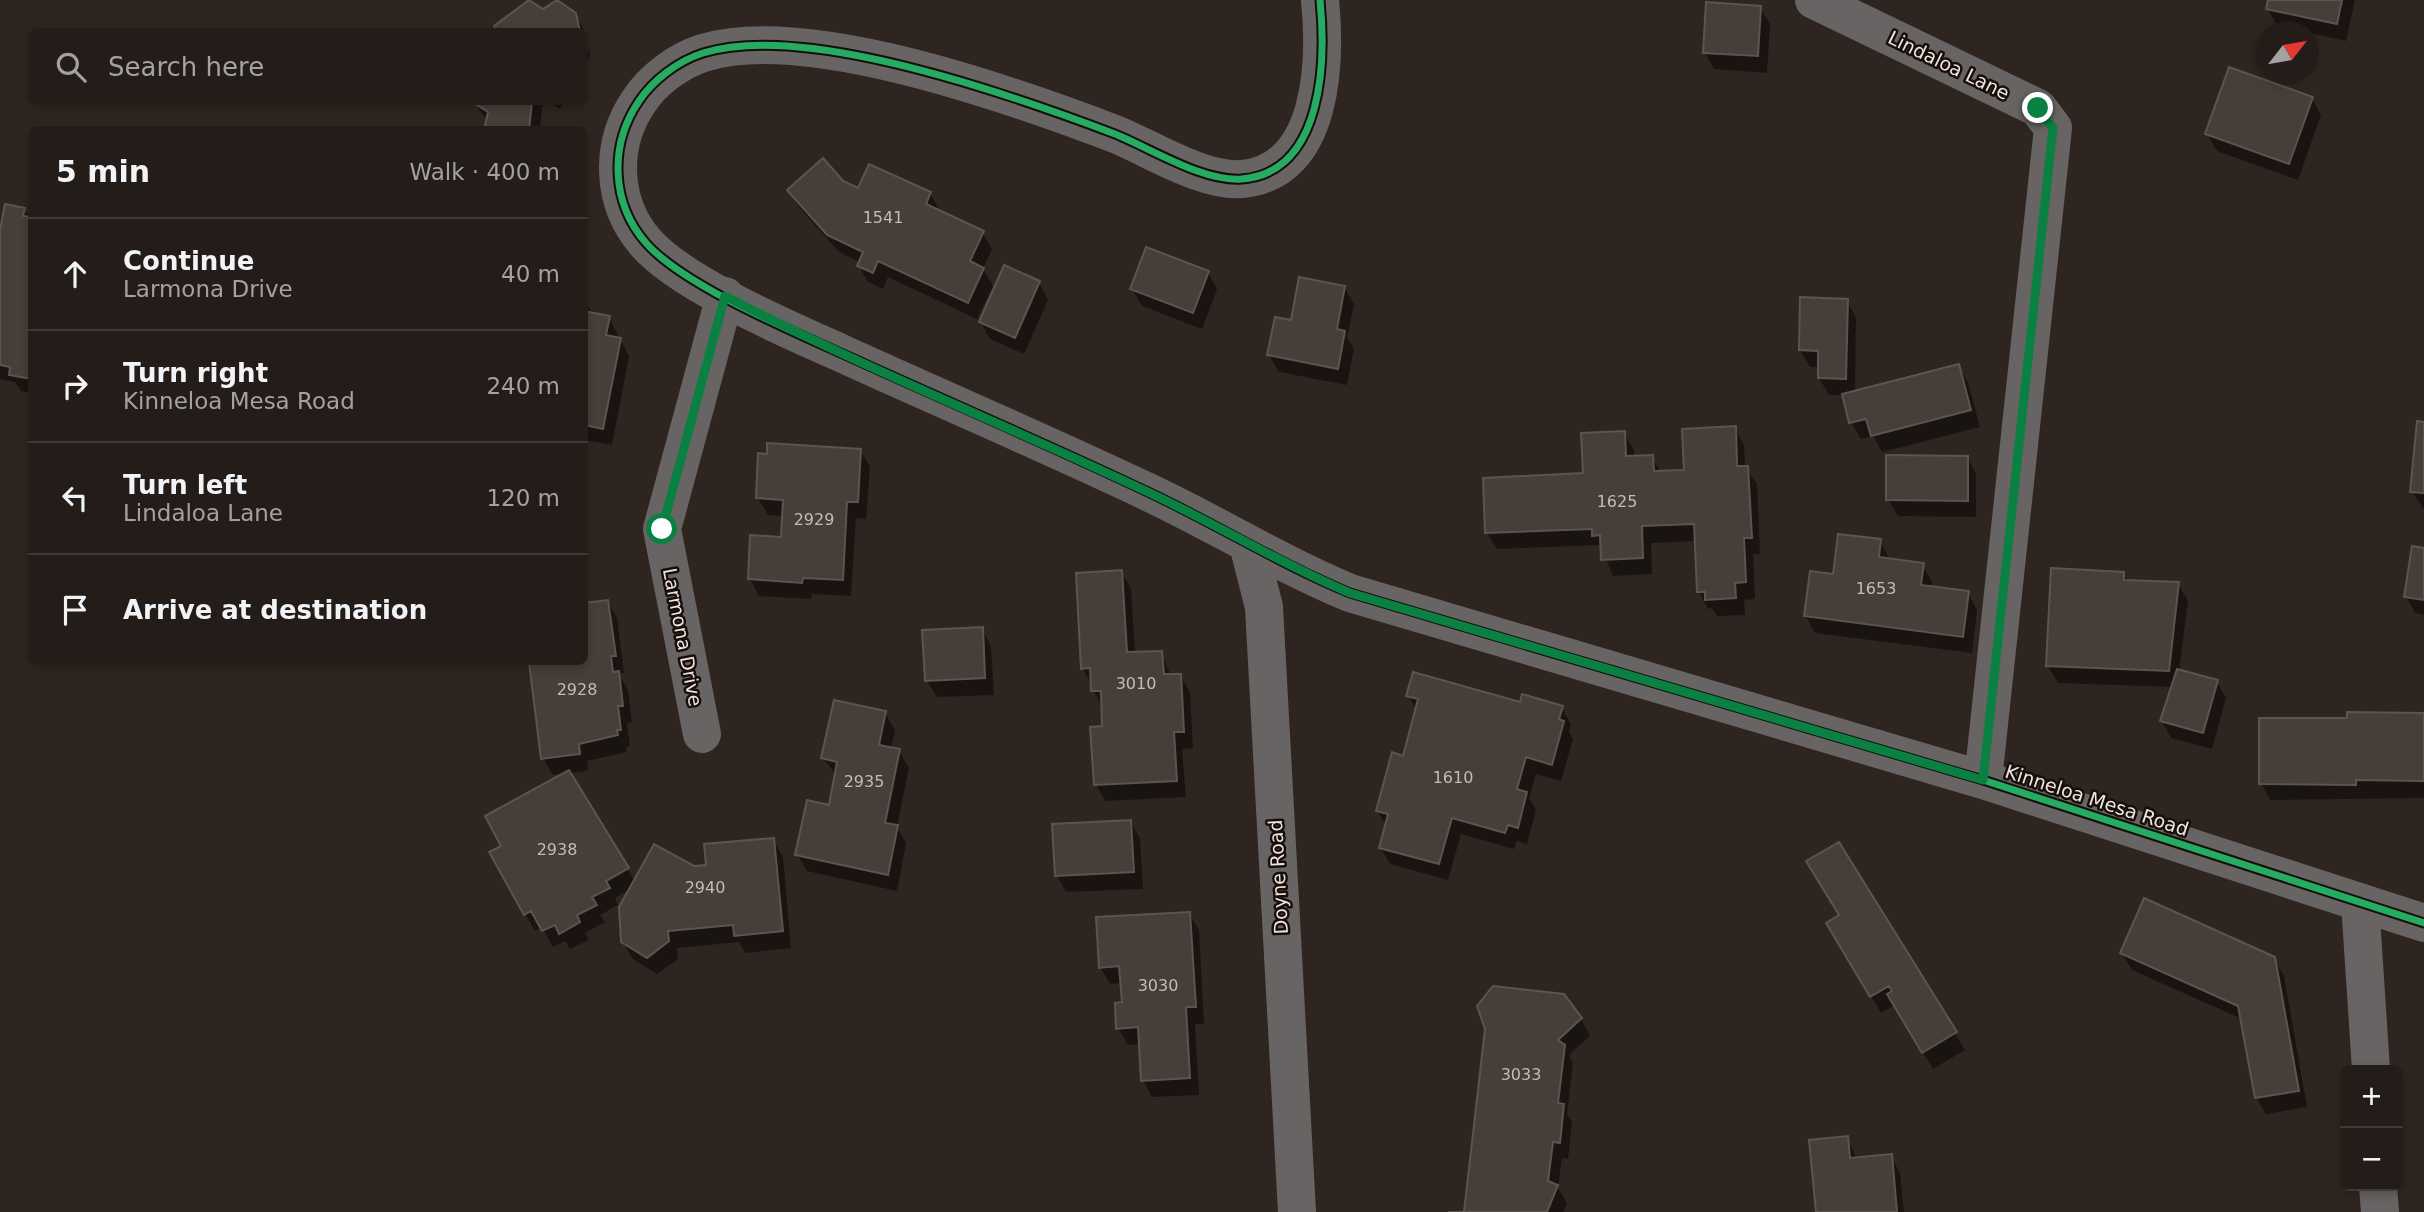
<!DOCTYPE html>
<html lang="en">
<head>
<meta charset="utf-8">
<style>
  :root { --surface:#231c18; --page:#2f2925; --text:#f1f3f6; --muted:#a3a1a2; --line:#403a37 }
  body { margin:0; font-family:"DejaVu Sans",sans-serif; background:var(--page); color:var(--text) }
  .controls { position:absolute; right:21px; bottom:21px; display:grid; overflow:hidden; border-radius:10px; box-shadow:0 4px 10px #0003 }
  .controls button { width:63px; height:63px; display:grid; place-items:center; padding:0; border:0; border-bottom:2px solid var(--line); background:var(--surface); color:var(--text); font:35px sans-serif }
  .compass { position:absolute; left:2256px; top:21px; width:63px; height:63px; border-radius:50%; background:var(--surface); box-shadow:0 4px 10px #0003; rotate:59deg }
  .stop { position:absolute; width:21px; height:21px; margin:-16px; border:5px solid #0b8043; border-radius:50%; background:#fff }
  .stop.end { background:#0b8043; border-color:#fff; box-shadow:0 2px 7px #0008 }
  .list { margin:0; padding:0; list-style:none }
  h2 { display:flex; justify-content:space-between; align-items:center; height:91px; margin:0; padding:0 28px; font-size:30px }
  h2 small { font-size:23px; font-weight:400; color:var(--muted) }
  .list li { display:grid; grid-template-columns:46px 1fr auto; gap:21px; align-items:center; box-sizing:border-box; height:112px; padding:0 28px; border-top:2px solid var(--line) }
  .list b { display:block; font-size:26px; white-space:nowrap }
  .list p { margin:0; font-size:23px; white-space:nowrap; color:var(--muted) }
  .list em { font-size:23px; font-style:normal; color:var(--muted) }
  .icon { flex:none; width:38px; height:38px; fill:none; stroke:currentColor; stroke-width:2; stroke-linecap:round; stroke-linejoin:round }
  .map { position:relative; flex:none; width:2424px; height:1212px; overflow:hidden }
  .search { position:absolute; background:var(--surface); box-shadow:0 4px 10px #0003; left:28px; top:28px; width:560px; height:77px; display:flex; align-items:center; gap:18px; box-sizing:border-box; padding:0 24px; border-radius:10px; color:var(--muted); font-size:26px }
  .panel { position:absolute; background:var(--surface); box-shadow:0 4px 10px #0003; left:28px; top:126px; width:560px; height:539px; border-radius:10px }
  .map>svg:first-child { display:block }
  .shadow { fill:#0007 }
  .building { fill:#463e39; stroke:#5c544f; stroke-width:2 }
  .lines { fill:none; stroke-linecap:round; stroke-linejoin:round }
  .minor { stroke:#686463; stroke-width:38 }
  .cycleway-casing { stroke:#160e0a; stroke-width:11 }
  .cycleway { stroke:#26ab63; stroke-width:7 }
  .route { stroke:#0b8043; stroke-width:9 }
  .labels { text-anchor:middle; dominant-baseline:central; stroke-width:5; stroke-linejoin:round; paint-order:stroke }
  .number-label { font-size:16px; fill:#c6bab6 }
  .street-label { font-size:19px; fill:#f1e4df; stroke:#160e0a }
</style>
</head>
<body>
<div class="map">
<svg width="2424" height="1212" viewBox="0 0 2424 1212">
  <rect width="100%" height="100%" fill="#2f2520"/>
  <!-- shadow -->
  <path class="shadow" d="M2269 0H2355L2346 41 2277 26 2268 9Z
    M1760 7 1770 24 1767 73 1714 69 1704 52Z
    M543 11 575 14 585 32 590 57 584 61V32H498Z
    M2312 98 2321 115 2298 180 2217 151 2207 134Z
    M473 102H564L560 109 550 103 542 106 540 130H490L488 121Z
    M841 182 859 190 930 193 939 210 982 232 992 249 983 269 993 286 977 319 888 277 883 289 868 282 859 266 860 262 839 252 799 207 789 190Z
    M24 210 32 219V393L21 391 15 382 0 379V239Z
    M1208 272 1217 289 1202 329 1142 306 1132 289Z
    M1039 283 1048 300 1024 354 990 339 981 322Z
    M1344 287 1354 304 1347 338 1354 349 1347 385 1279 372 1269 355 1292 322Z
    M584 300 593 315 609 318 629 356 612 445 584 440Z
    M1847 301 1856 318 1855 393 1959 366 1968 383 1980 427 1882 452 1873 436 1861 439 1851 422 1844 395H1829L1819 378 1820 367H1810L1800 350Z
    M2424 424V509L2412 492Z
    M1735 428 1744 445 1745 467 1757 484 1760 554H1753L1755 599 1744 600 1745 615 1717 616 1712 608 1708 609 1699 592 1696 541 1651 543 1652 574 1613 576 1600 545 1497 549 1487 533 1585 475 1624 433 1634 450V458L1652 457 1661 473 1686 472Z
    M860 450 870 467 866 519 856 518 851 596 812 594 811 599 759 596 750 579 783 539 784 516 768 515 758 498Z
    M1967 457 1976 474V517L1898 516 1888 499Z
    M1880 541 1890 560 1922 565 1932 582 1931 588 1968 593 1977 610 1972 653 1815 633 1806 616Z
    M2424 550V615L2415 613 2406 596Z
    M1121 572 1131 589 1135 653 1161 652 1171 676 1180 675 1190 692 1193 748 1182 749 1186 797 1105 801 1096 784 1104 728 1103 709 1083 669Z
    M2123 574 2128 581 2178 584 2188 601 2179 672 2217 682 2226 698 2212 749 2171 738 2162 721 2173 687 2058 683 2048 666Z
    M608 602 617 618 624 673H620L621 678 628 690 632 722 627 723 630 746 626 747 627 752 587 761 588 771 569 773 598 883 600 886 628 870 635 882 708 867 773 840 783 857 791 948 745 953 739 942 677 948 678 959 657 974 633 959 623 942 632 888 615 898 618 905 600 915 605 922 585 933 589 940 570 949 565 941 553 947 542 927 535 931 491 853 503 846 566 773 553 775 543 758 530 662H584Z
    M982 629 991 646 994 695 937 697 927 681Z
    M1408 695 1561 707 1571 724 1569 732 1573 739 1561 781 1536 774 1529 798 1536 810 1527 844 1517 841 1514 849 1461 834 1448 880 1390 864 1380 847 1386 826 1377 810 1404 758 1417 711Z
    M885 713 895 730 891 749 899 751 909 768 897 827 906 843 897 891 807 871 797 854 830 807 836 775 823 758Z
    M2424 715V798L2270 800 2261 783 2348 720Z
    M1130 822 1140 838 1143 889 1066 892 1057 876Z
    M1838 844 1965 1050 1933 1069 1895 1005 1881 1013 1828 924 1841 916Z
    M1189 913 1199 930 1204 1024H1195L1199 1095 1152 1097 1143 1080 1140 1044 1128 1045 1118 1028 1124 1004 1122 983 1110 984 1100 967Z
    M2122 953 2274 958 2284 976 2307 1107 2266 1114 2256 1097 2242 1019 2132 970Z
    M1581 1019 1590 1036 1569 1055 1573 1063 1567 1114 1572 1122 1568 1159 1562 1158 1558 1188 1567 1203 1563 1212H1465L1487 1029Z
    M1847 1138 1857 1159 1891 1156 1900 1173 1904 1212H1818Z"/>
  <!-- building -->
  <path class="building" d="M529 0 543 9 557 0 576 13 580 32H496L494 26Z
    M2268 0H2342L2337 24 2266 9Z
    M1706 2 1761 6 1758 56 1703 53Z
    M2229 67 2313 97 2289 164 2205 134Z
    M472 102H532L529 130H492L485 125 488 112Z
    M823 158 843 181 858 188 869 164 931 192 926 204 984 231 970 261 984 268 968 303 878 261 873 273 857 266 863 252 827 235 787 190Z
    M5 204 25 208 23 216 32 217V379L9 375 10 367 0 365V230Z
    M1146 247 1209 271 1193 313 1130 289Z
    M1004 265 1040 281 1015 338 979 322Z
    M1299 277 1345 286 1337 329 1345 331 1338 369 1267 355 1275 317 1291 320Z
    M1800 297 1848 299 1846 379 1818 378V351L1799 350Z
    M584 311 610 316 606 335 621 338 603 429 584 425Z
    M1959 364 1971 410 1871 436 1866 419 1849 423 1842 394Z
    M2417 421 2424 422V493L2410 492Z
    M1736 426 1737 466H1748L1752 538H1744L1746 582 1735 583 1736 598 1705 600V592H1697L1694 524 1642 526 1643 558 1601 560 1600 535 1592 536V529L1485 533 1483 478 1583 473 1581 433 1625 431 1626 456 1653 455 1654 471 1684 470 1682 429Z
    M767 443 861 449 858 502H847L843 580 803 578 802 583 748 579 750 535 781 537 783 500 756 498 758 453 767 454Z
    M1886 455 1968 456V501L1886 500Z
    M1838 534 1881 539 1879 557 1924 563 1921 585 1969 591 1963 637 1804 616 1810 571 1833 574Z
    M2412 546 2424 548V600L2404 597Z
    M2051 568 2124 572V580L2179 582 2169 671 2046 666Z
    M1122 570 1127 652 1162 651 1164 674H1181L1184 732H1174L1177 781 1094 785 1090 727 1102 726 1101 691H1091L1090 668 1081 669 1076 573Z
    M608 600 616 656H611L613 672 619 671 623 706H618L621 730H617L618 735 579 744 580 754 541 759 529 662H584V603Z
    M983 627 985 678 925 681 922 630Z
    M2177 669 2218 680 2203 733 2160 721Z
    M1413 672 1520 702 1522 694 1563 706 1559 719 1564 721 1552 765 1526 757 1517 789 1527 792 1518 828 1508 825 1505 833 1452 818 1439 864 1379 848 1388 814 1376 811 1392 752 1403 756 1418 699 1406 696Z
    M834 700 886 711 879 745 900 749 885 823 898 825 888 875 795 855 807 800 829 805 837 762 821 758Z
    M2347 712 2424 713V781L2356 780V785L2259 784V718H2347Z
    M569 770 629 868 606 881 610 888 592 897 597 905 577 915 580 922 559 934 555 925 542 931 531 911 524 915 489 852 501 846 485 816Z
    M1131 820 1134 872 1055 876 1052 824Z
    M774 838 783 931 734 936 733 925 668 931 669 941 647 958 621 942 619 907 654 844 694 866 706 865 704 844Z
    M1839 842 1957 1032 1922 1053 1887 994 1892 991 1889 986 1870 997 1826 923 1839 915 1806 861Z
    M2144 898 2275 957 2299 1091 2255 1098 2238 1006 2120 953Z
    M1190 912 1196 1007H1186L1190 1078 1141 1081 1138 1027 1116 1029 1115 1003 1122 1002 1119 966 1099 968 1096 917Z
    M1493 986 1564 994 1582 1018 1558 1040 1565 1045 1558 1103 1564 1104 1560 1143 1553 1142 1548 1181 1558 1185 1547 1212H1448H1464L1485 1029 1477 1006Z
    M1848 1136 1850 1158 1892 1154 1897 1212H1816L1809 1140Z"/>
  <g class="lines">
    <!-- minor -->
    <path class="minor" d="M1320 0C1326 60 1324 172 1242 179 1203 182 1152 149 1115 134 1015 96 806 21 703 53 678 61 653 80 639 101 609 145 611 203 646 243 683 285 790 330 843 354 944 400 1047 444 1148 492 1216 524 1280 564 1350 593L1983 780 2424 923
      M1814 0 2038 108 2053 128 1983 780
      M1248 544 1264 607 1297 1212
      M702 734 662 529 725 296
      M2360 902 2371 1070
      M2378 1186 2380 1212"/>
    <!-- cycleway casing -->
    <g class="cycleway-casing">
      <path id="cycleway" d="M1320 0C1326 60 1324 172 1242 179 1203 182 1152 149 1115 134 1015 96 806 21 703 53 678 61 653 80 639 101 609 145 611 203 646 243 683 285 790 330 843 354 944 400 1047 444 1148 492 1216 524 1280 564 1350 593L1983 780 2424 923"/>
    </g>
    <!-- cycleway -->
    <use href="#cycleway" class="cycleway"/>
  </g>
  <g class="lines">
    <!-- route -->
    <path class="route" d="M662 529 725 296C863 368 1009 426 1150 493 1218 525 1281 564 1350 593L1983 780 2053 128 2038 108"/>
  </g>
  <g class="labels">
    <!-- number labels -->
    <g class="number-label">
      <text x="883" y="217">1541</text>
      <text x="1617" y="501">1625</text>
      <text x="814" y="519">2929</text>
      <text x="1876" y="588">1653</text>
      <text x="1136" y="683">3010</text>
      <text x="577" y="689">2928</text>
      <text x="1453" y="777">1610</text>
      <text x="864" y="781">2935</text>
      <text x="557" y="849">2938</text>
      <text x="705" y="887">2940</text>
      <text x="1158" y="985">3030</text>
      <text x="1521" y="1074">3033</text>
    </g>
    <!-- street labels -->
    <g class="street-label">
      <text transform="translate(1949 65) rotate(26)">Lindaloa Lane</text>
      <text transform="translate(683 637) rotate(79)">Larmona Drive</text>
      <text transform="translate(2097 800) rotate(18)">Kinneloa Mesa Road</text>
      <text transform="translate(1278 877) rotate(-93)">Doyne Road</text>
    </g>
  </g>
</svg>
<div class="controls">
<button>+</button>
<button>−</button>
</div>
<svg class="compass" viewBox="-18 -18 36 36"><path d="M0-13l5 13h-10z" fill="#e53935"/><path d="M0 13l5-13h-10z" fill="#a3a1a2"/></svg>
<div class="stop" style="left:662px;top:529px"></div>
<div class="stop end" style="left:2038px;top:108px"></div>
<div class="search"><svg class="icon" aria-label="search" viewBox="0 0 24 24"><circle cx="10" cy="10" r="6"/><path d="M15 15l6 6"/></svg>Search here</div>
<section class="panel">
<h2>5 min<small>Walk · 400 m</small></h2>
<ul class="list">
<li><svg class="icon" aria-label="ahead" viewBox="0 0 24 24"><path d="M12 20V5M6 11l6-6 6 6"/></svg><div><b>Continue</b><p>Larmona Drive</p></div><em>40 m</em></li>
<li><svg class="icon" aria-label="right" viewBox="0 0 24 24"><path d="M7 20v-9h11M14 6l5 5-5 5"/></svg><div><b>Turn right</b><p>Kinneloa Mesa Road</p></div><em>240 m</em></li>
<li><svg class="icon" aria-label="left" viewBox="0 0 24 24"><path d="M17 20v-9H6M10 6l-5 5 5 5"/></svg><div><b>Turn left</b><p>Lindaloa Lane</p></div><em>120 m</em></li>
<li><svg class="icon" aria-label="arrive" viewBox="0 0 24 24"><path d="M6 21V4h12l-3 4 3 4H6"/></svg><div><b>Arrive at destination</b></div></li>
</ul>
</section>
</div>
</body>
</html>
